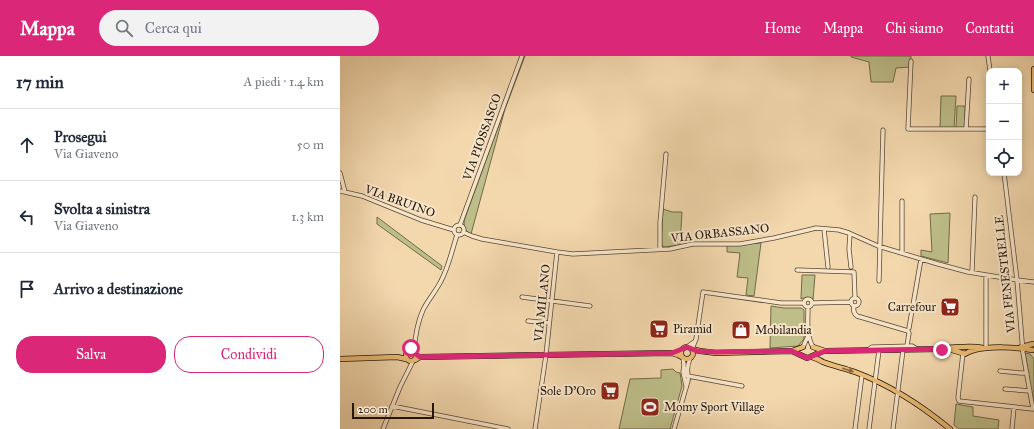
<!DOCTYPE html>
<html lang="it">
<head>
<meta charset="utf-8">
<style>
  :root { --surface:#fff; --page:#f2f2f3; --text:#1f2937; --muted:#747a83; --line:#e0e1e3; --accent:#db2777 }
  body { margin:0; font-family:"IM FELL Great Primer",serif; background:var(--page); color:var(--text) }
  .controls { position:absolute; right:12px; top:12px; display:grid; overflow:hidden; border-radius:8px; box-shadow:0 2px 10px #0003 }
  .controls button { width:36px; height:36px; display:grid; place-items:center; padding:0; border:0; border-bottom:1px solid var(--line); background:var(--surface); color:var(--text); font:20px sans-serif }
  .scale { position:absolute; left:12px; bottom:10px; width:82px; box-sizing:border-box; padding-left:4px; border:2px solid #26170a; border-top:0; font-size:11px; line-height:14px; white-space:nowrap; color:#26170a; -webkit-text-stroke:3px #f7e5ca; paint-order:stroke }
  .stop { position:absolute; width:12px; height:12px; margin:-9px; border:3px solid #db2777; border-radius:50%; background:#fff }
  .stop.end { background:#db2777; border-color:#fff; box-shadow:0 1px 4px #0008 }
  .list { margin:0; padding:0; list-style:none }
  h2 { display:flex; justify-content:space-between; align-items:center; height:52px; margin:0; padding:0 16px; font-size:17px }
  h2 small { font-size:13px; font-weight:400; color:var(--muted) }
  .list li { display:grid; grid-template-columns:26px 1fr auto; gap:12px; align-items:center; box-sizing:border-box; height:72px; padding:0 16px; border-top:1px solid var(--line) }
  .list b { display:block; font-size:15px; white-space:nowrap }
  .list p { margin:0; font-size:13px; white-space:nowrap; color:var(--muted) }
  .list em { font-size:13px; font-style:normal; color:var(--muted) }
  .actions { display:flex; gap:8px; padding:12px 16px }
  .actions a { flex:1; padding:9px 0; border:1px solid var(--accent); border-radius:16px; text-align:center; font-size:14px; color:var(--accent) }
  .actions .main { background:var(--accent); color:#fff }
  .icon { flex:none; width:22px; height:22px; fill:none; stroke:currentColor; stroke-width:2; stroke-linecap:round; stroke-linejoin:round }
  .map { position:relative; flex:none; width:694px; height:373px; overflow:hidden }
  header { display:flex; align-items:center; gap:24px; box-sizing:border-box; height:56px; padding:0 20px; background:var(--accent); color:#fff }
  header strong { font-size:19px }
  nav { display:flex; gap:22px; margin-inline-start:auto; font-size:14px }
  .search { width:280px; height:36px; background:var(--page); display:flex; align-items:center; gap:10px; box-sizing:border-box; padding:0 14px; border-radius:22px; color:var(--muted); font-size:15px }
  main { display:flex }
  aside { flex:1; background:var(--surface) }
  .map>svg:first-child { display:block }
  .green { fill:#bdbe89; stroke:#726a4a }
  .lines { fill:none; stroke-linecap:round; stroke-linejoin:round }
  .minor-casing { stroke:#594733; stroke-width:5 }
  .major-casing { stroke:#26170a; stroke-width:6 }
  .minor { stroke:#f7e5ca; stroke-width:3.5 }
  .major { stroke:#eabc76; stroke-width:4.5 }
  .oneway { fill:#886a40 }
  .route { stroke:#db2777; stroke-width:5 }
  .labels { text-anchor:middle; dominant-baseline:central; stroke-width:4; stroke-linejoin:round; paint-order:stroke }
  .street-label { font-size:12px; fill:#26170a; stroke:#f7e5ca }
  .poi-label { font-size:12px; fill:#26170a; stroke:#f7e5ca; text-anchor:start }
</style>
</head>
<body>
<header>
<strong>Mappa</strong>
<div class="search"><svg class="icon" aria-label="search" viewBox="0 0 24 24"><circle cx="10" cy="10" r="6"/><path d="M15 15l6 6"/></svg>Cerca qui</div>
<nav><a>Home</a><a>Mappa</a><a>Chi siamo</a><a>Contatti</a></nav>
</header>
<main>
<aside>
<h2>17 min<small>A piedi · 1.4 km</small></h2>
<ul class="list">
<li><svg class="icon" aria-label="ahead" viewBox="0 0 24 24"><path d="M12 20V5M6 11l6-6 6 6"/></svg><div><b>Prosegui</b><p>Via Giaveno</p></div><em>50 m</em></li>
<li><svg class="icon" aria-label="left" viewBox="0 0 24 24"><path d="M17 20v-9H6M10 6l-5 5 5 5"/></svg><div><b>Svolta a sinistra</b><p>Via Giaveno</p></div><em>1.3 km</em></li>
<li><svg class="icon" aria-label="arrive" viewBox="0 0 24 24"><path d="M6 21V4h12l-3 4 3 4H6"/></svg><div><b>Arrivo a destinazione</b></div></li>
</ul>
<div class="actions"><a class="main">Salva</a><a>Condividi</a></div>
</aside>
<div class="map">
<svg width="694" height="373" viewBox="0 0 694 373">
  <rect width="100%" height="100%" fill="#f3d7ad"/>
  <filter id="stains"><feTurbulence type="fractalNoise" baseFrequency=".005" numOctaves="4"/><feColorMatrix values="0 0 0 0 .2 0 0 0 0 .09 0 0 0 0 .02 0 0 0 .5 -.17"/></filter>
  <radialGradient id="worn" r=".72"><stop offset=".6" stop-color="#630" stop-opacity="0"/><stop offset="1" stop-color="#630" stop-opacity=".3"/></radialGradient>
  <!-- green -->
  <path class="green" d="M184 0H185L165 53 131 178C124 175 123 169 125 162Z
    M511 0H571L570 11 556 12 553 26H531L529 6 511 1Z
    M601 40H616L614 72H600Z
    M617 50H625V72H616Z
    M323 153 332 156H342L340 189 324 191 321 188Z
    M610 157 608 207 581 200V194L592 196 590 158Z
    M37 161 102 210 101 214 37 168Z
    M421 187 414 240 406 239 408 222 397 221 400 197 387 196V189Z
    M462 219H475L473 244C469 240 466 241 461 243Z
    M431 250 444 252H461L464 254V283L458 290 430 292Z
    M685 297 690 298 694 303V353Z
    M333 313 336 316 340 317 342 330 330 373H279L290 323 321 322V314Z
    M616 348 633 351V360L659 364 658 373H619L614 369Z"/>
  <g class="lines">
    <!-- minor casing -->
    <g class="minor-casing">
      <path id="minor" d="M648 0 650 15
        M571 5 568 73H649
        M626 73 629 23
        M0 117 5 136
        M0 135 22 140 81 164 114 174
        M120 169 182 0
        M114 174a5 5 0 1 1 10 0a5 5 0 1 1-10 0Z
        M484 173 488 211
        M123 176 132 180 142 183 217 196 233 198 330 193 353 188H400L434 182 468 174 476 172 488 173 499 174 509 177 538 190 598 208 628 216 677 224 694 226
        M510 178 509 193 511 211
        M320 193V167L326 98
        M562 197V145
        M457 214 514 216 515 242
        M632 216 635 141
        M646 219V292
        M539 225 543 74
        M182 241 250 250
        M511 246a4 4 0 1 1 8 0a4 4 0 1 1-8 0Z
        M464 247a4 4 0 1 1 8 0a4 4 0 1 1-8 0Z
        M472 247 511 246
        M514 250C513 254 513 257 517 260L568 275 569 277 567 290
        M468 251C468 265 466 279 473 291
        M188 265 209 267
        M569 272 581 203
        M347 291 354 286
        M463 291 468 280
        M352 293 356 283 363 236 441 247H463
        M528 294 532 291H535L572 290 577 293
        M68 296 74 288
        M74 296C75 282 77 267 83 254 88 244 96 235 101 225 109 210 112 194 117 179
        M623 297 618 342 619 345 693 353 683 297 677 224 664 117
        M343 302 344 309 343 316 346 330
        M344 311 346 318 348 320 402 330
        M660 315 680 317H687
        M665 333 690 335
        M52 350 168 373
        M43 373 60 331 73 305
        M195 373 206 299 217 196
        M334 373 348 325C349 316 345 313 350 303
        M515 373 522 319
        M529 373 539 294
        M553 373 563 294
        M672 373 674 351"/>
    </g>
    <!-- major casing -->
    <g class="major-casing">
      <path id="major" d="M694 13V34
        M341 297a6 6 0 1 1 12 0a6 6 0 1 1-12 0Z
        M473 291 485 295 600 293 603 292C616 292 631 289 643 292
        M681 291 693 288
        M352 293 360 295 376 297 452 295 463 291
        M612 294 625 298C628 296 630 295 634 294 650 290 675 291 692 294
        M66 300a5 5 0 1 1 10 0a5 5 0 1 1-10 0Z
        M452 295 467 302 470 301 483 295
        M472 301C476 302 479 304 483 306 493 310 504 312 515 316 550 329 581 349 610 373
        M0 303 57 301 66 303
        M75 304 80 301 332 297 338 299 342 301"/>
    </g>
    <!-- minor -->
    <use href="#minor" class="minor"/>
    <!-- major -->
    <use href="#major" class="major"/>
  </g>
  <!-- one-way arrows -->
  <defs><path id="oneway-solid" d="M-6-.8H1V-3.2L6.5 0L1 3.2V.8H-6Z"/></defs>
  <use class="oneway" href="#oneway-solid" transform="translate(508 314) rotate(18)"/>
  <g class="lines">
    <!-- route -->
    <path class="route" d="M71 292 68 296 72 295 80 301 332 297 347 291 357 295 375 296 452 295 467 302 470 301 485 295 600 293 602 294"/>
  </g>
  <!-- icons -->
  <defs>
    <g id="supermarket-square" transform="scale(1)"><rect x="-9" y="-9" width="18" height="18" rx="4" fill="#8f2418" stroke="#f7e5ca"/><path d="M-6-5.5h2.5l.6 2H6L4.5 2H-2.5L-4.4-4H-6ZM-1.5 3.2a1.3 1.3 0 1 0 .1 0ZM3 3.2a1.3 1.3 0 1 0 .1 0Z" fill="#fff"/></g>
    <g id="shop-square" transform="scale(1)"><rect x="-9" y="-9" width="18" height="18" rx="4" fill="#8f2418" stroke="#f7e5ca"/><path d="M-5-2.5h2.3a2.7 3.5 0 0 1 5.4 0H5L5.5 6h-11ZM-1.5-2.5h3a1.5 2.3 0 0 0-3 0Z" fill="#fff"/></g>
    <g id="stadium-square" transform="scale(1)"><rect x="-9" y="-9" width="18" height="18" rx="4" fill="#8f2418" stroke="#f7e5ca"/><path d="M0-5a6.5 5 0 1 0 0 10a6.5 5 0 1 0 0-10ZM-3.5-1.8h7v3.6h-7Z" fill="#fff"/></g>
  </defs>
  <g fill-rule="evenodd">
    <use href="#supermarket-square" x="610" y="251"/>
    <use href="#supermarket-square" x="319" y="273"/>
    <use href="#shop-square" x="401" y="274"/>
    <use href="#supermarket-square" x="270" y="335"/>
    <use href="#stadium-square" x="310" y="351"/>
  </g>
  <g class="labels">
    <!-- street labels -->
    <g class="street-label">
      <text transform="translate(142 81) rotate(-70)">VIA PIOSSASCO</text>
      <text transform="translate(60 145) rotate(20)">VIA BRUINO</text>
      <text transform="translate(380 177) rotate(-6)">VIA ORBASSANO</text>
      <text transform="translate(665 218) rotate(-96)">VIA FENESTRELLE</text>
      <text transform="translate(202 247) rotate(-84)">VIA MILANO</text>
    </g>
    <!-- poi labels -->
    <g class="poi-label">
      <text x="596" y="251" text-anchor="end">Carrefour</text>
      <text x="333" y="273">Piramid</text>
      <text x="415" y="274">Mobilandia</text>
      <text x="256" y="335" text-anchor="end">Sole D'Oro</text>
      <text x="324" y="351">Momy Sport Village</text>
    </g>
  </g>
  <rect width="100%" height="100%" filter="url(#stains)"/>
  <rect width="100%" height="100%" fill="url(#worn)"/>
</svg>
<div class="controls">
<button>+</button>
<button>−</button>
<button><svg class="icon" aria-label="locate" viewBox="0 0 24 24"><circle cx="12" cy="12" r="6"/><path d="M12 2v4M12 18v4M2 12h4M18 12h4"/></svg></button>
</div>
<div class="scale">200 m</div>
<div class="stop" style="left:71px;top:292px"></div>
<div class="stop end" style="left:602px;top:294px"></div>
</div>
</main>
</body>
</html>
